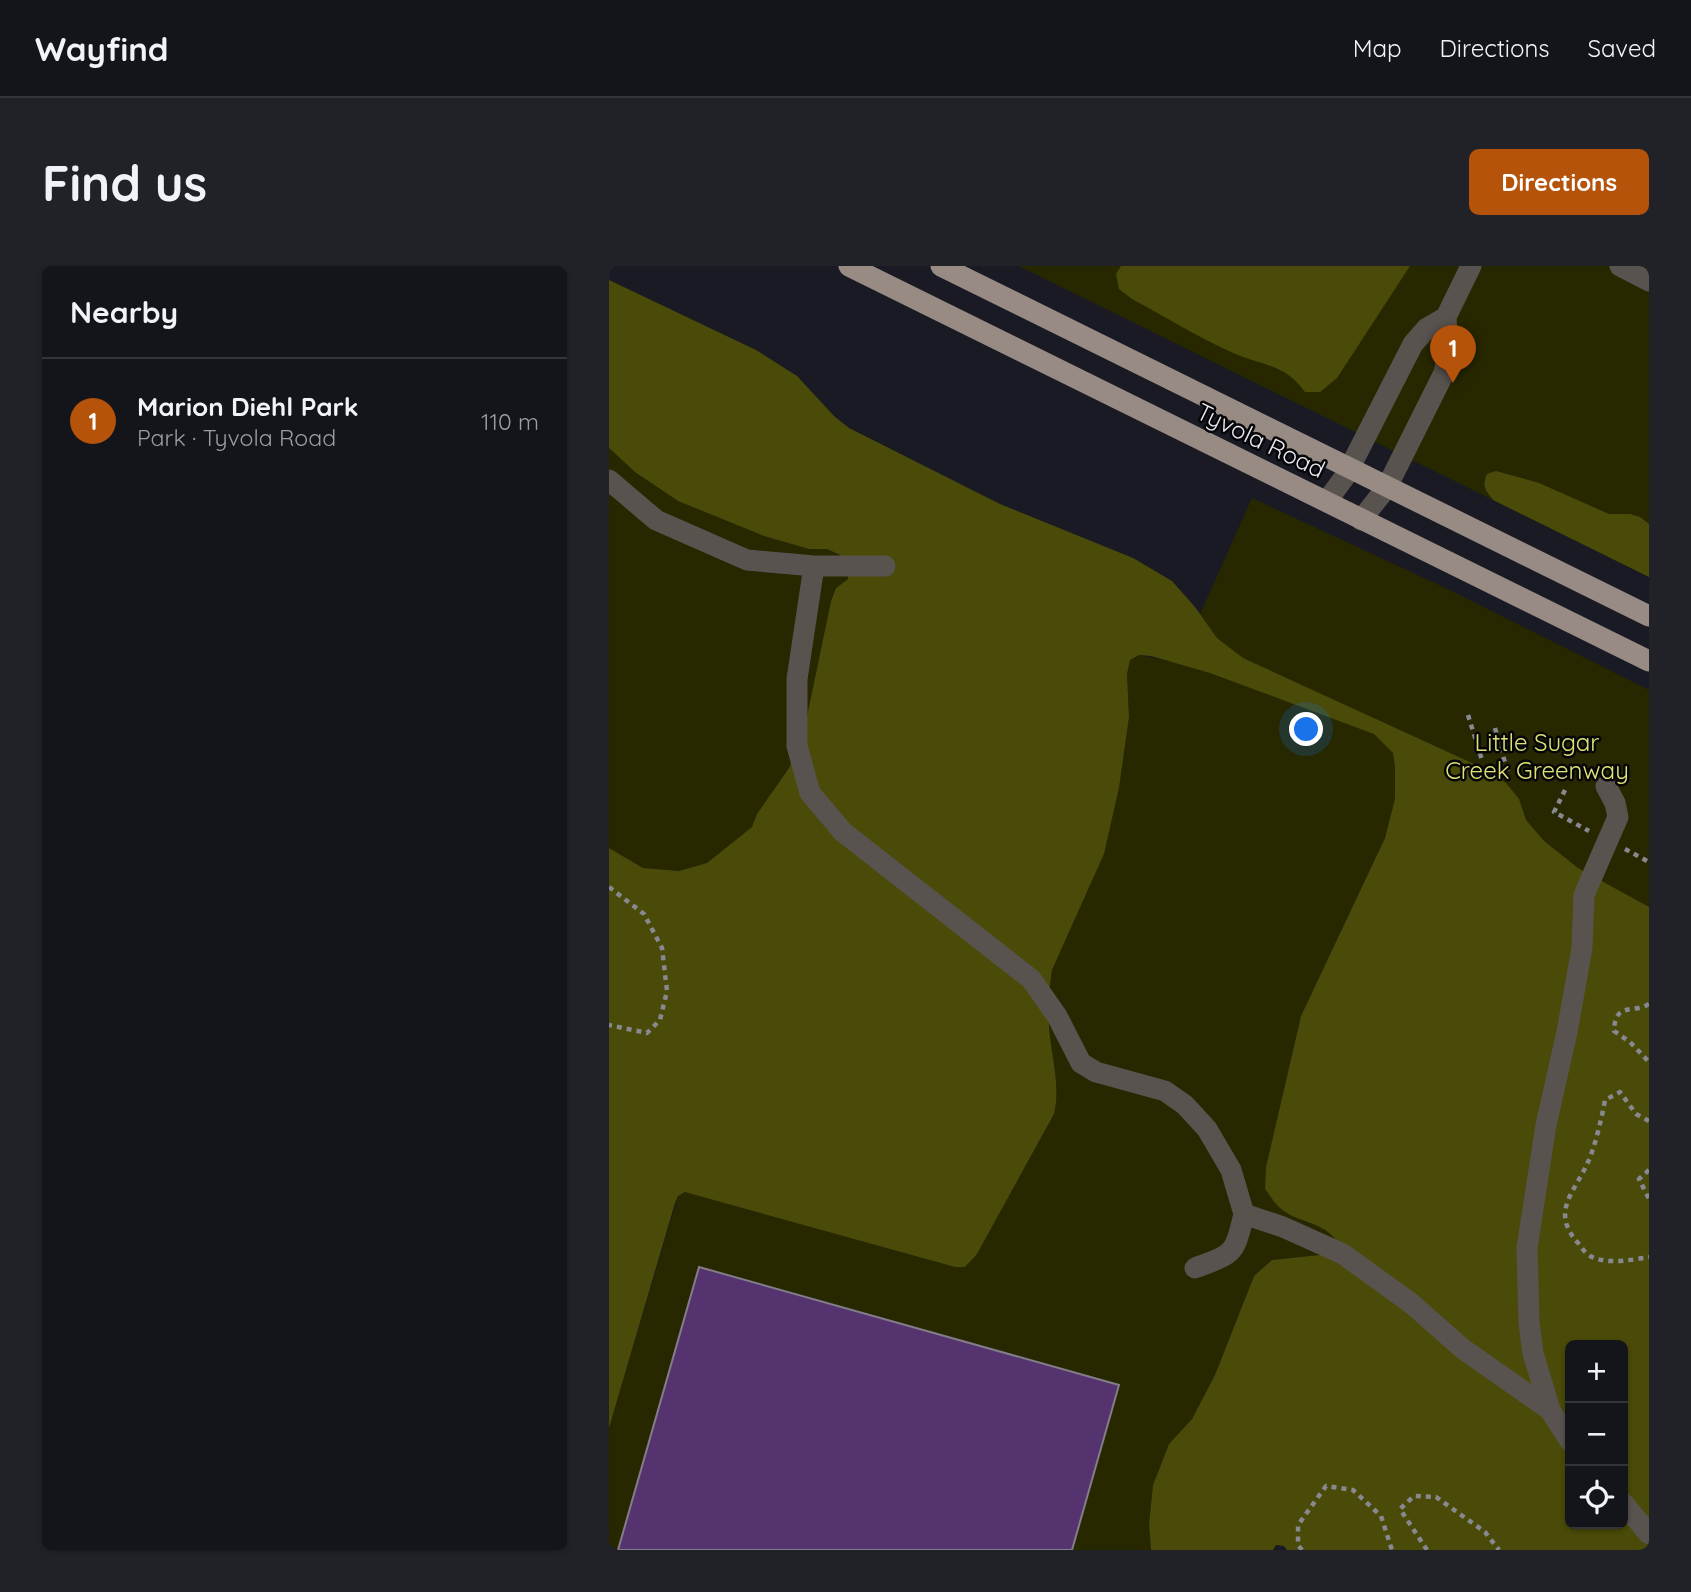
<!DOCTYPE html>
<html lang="en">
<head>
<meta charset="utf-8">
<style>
  :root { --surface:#14141b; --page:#212128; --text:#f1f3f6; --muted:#9d9ea3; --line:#33333a; --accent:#b45309 }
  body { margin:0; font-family:Quicksand,sans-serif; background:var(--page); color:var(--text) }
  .controls { position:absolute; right:21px; bottom:21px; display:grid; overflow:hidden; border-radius:10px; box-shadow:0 2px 5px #0004 }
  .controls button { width:63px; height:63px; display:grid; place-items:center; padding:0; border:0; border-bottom:2px solid var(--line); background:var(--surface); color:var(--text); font:35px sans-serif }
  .you { position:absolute; left:698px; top:464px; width:24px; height:24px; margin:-18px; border:5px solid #fff; border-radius:50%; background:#1a73e8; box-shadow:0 0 0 10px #1a73e833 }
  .badge { display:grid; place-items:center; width:46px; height:46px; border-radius:50%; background:var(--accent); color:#fff; font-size:23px; font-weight:700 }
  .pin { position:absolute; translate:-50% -58px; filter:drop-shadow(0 2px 4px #0008) }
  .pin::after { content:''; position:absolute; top:37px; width:24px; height:21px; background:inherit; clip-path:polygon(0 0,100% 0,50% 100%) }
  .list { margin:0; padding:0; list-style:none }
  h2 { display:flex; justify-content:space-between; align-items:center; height:91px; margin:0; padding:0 28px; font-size:30px }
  h2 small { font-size:23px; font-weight:400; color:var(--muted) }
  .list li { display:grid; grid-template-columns:46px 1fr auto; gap:21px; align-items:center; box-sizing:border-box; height:126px; padding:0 28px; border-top:2px solid var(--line) }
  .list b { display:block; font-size:26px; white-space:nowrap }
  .list p { margin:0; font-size:23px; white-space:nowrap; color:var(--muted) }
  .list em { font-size:23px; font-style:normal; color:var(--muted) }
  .icon { flex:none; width:38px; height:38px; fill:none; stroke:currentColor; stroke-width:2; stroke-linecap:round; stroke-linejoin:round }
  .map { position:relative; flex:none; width:1040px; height:1284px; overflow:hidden; border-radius:10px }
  header { display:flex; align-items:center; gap:42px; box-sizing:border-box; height:98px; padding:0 35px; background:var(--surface); border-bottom:2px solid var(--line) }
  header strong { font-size:33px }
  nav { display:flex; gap:38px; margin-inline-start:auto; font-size:24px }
  .intro { display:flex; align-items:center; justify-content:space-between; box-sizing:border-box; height:168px; padding:0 42px }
  h1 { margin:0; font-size:49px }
  .button { padding:18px 32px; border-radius:10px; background:var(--accent); color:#fff; font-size:24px; font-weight:700 }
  main { display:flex; gap:42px; padding:0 42px }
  aside { flex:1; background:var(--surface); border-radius:10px; box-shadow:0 2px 5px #0004 }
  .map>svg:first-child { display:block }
  .green { fill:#272800 }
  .forest { fill:#4a4b08; fill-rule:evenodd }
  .building { fill:#55336f; stroke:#837d8a; stroke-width:2 }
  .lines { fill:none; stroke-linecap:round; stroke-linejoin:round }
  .path { stroke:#888891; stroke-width:4.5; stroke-dasharray:5 5; stroke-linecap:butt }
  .minor { stroke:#59534f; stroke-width:21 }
  .major { stroke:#978b84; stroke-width:21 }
  .labels { text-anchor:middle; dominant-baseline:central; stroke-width:5; stroke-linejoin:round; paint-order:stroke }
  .street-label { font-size:24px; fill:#e8e8f0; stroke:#060609 }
  .park-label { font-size:24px; fill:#dfe376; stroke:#060609 }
</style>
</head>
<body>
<header>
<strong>Wayfind</strong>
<nav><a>Map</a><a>Directions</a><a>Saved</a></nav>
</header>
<div class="intro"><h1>Find us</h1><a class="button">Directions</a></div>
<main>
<aside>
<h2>Nearby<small></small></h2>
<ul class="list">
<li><span class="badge">1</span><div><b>Marion Diehl Park</b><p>Park · Tyvola Road</p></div><em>110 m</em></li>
</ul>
</aside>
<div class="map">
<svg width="1040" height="1284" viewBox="0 0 1040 1284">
  <rect width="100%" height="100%" fill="#1a1a24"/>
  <!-- green -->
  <path class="green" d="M410 0H1040V311Z
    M0 182 26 206 69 235 155 270 200 283H218L231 289 239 306V313L227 322 222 335 196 460 180 502 149 548 144 561 98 597 70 605 34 602 0 582Z
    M643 232 845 326 1040 424V669L784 542 776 572 692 750 657 901 694 955C709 959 721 963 728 976L720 988 663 994 645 1010 606 1109 583 1153 560 1178 544 1219 540 1258 542 1284H0V1162L69 930 77 926 346 1001 368 988 445 848C452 819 442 790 440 760 439 741 440 722 443 704L495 588 510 522 520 451 518 408 521 393 530 389 569 397Z"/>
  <!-- forest -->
  <path class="forest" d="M512 0H801L728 112 711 126H696C675 96 650 100 620 85 587 70 555 50 523 33L510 23 507 8Z
    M0 14 147 84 188 110 225 150 240 162 391 238 524 292 563 315 586 341 608 372 634 392 863 497 897 517 910 533 917 554 935 575 969 602 1040 641V1284H678L675 1280 667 1279 664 1284H542L540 1258 544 1219 560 1178 583 1153 606 1109 645 1010 663 994 720 988 728 976C716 955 688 958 670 941 665 937 661 929 656 923L657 901 692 750 776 572 786 533V500L784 487 765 468 601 407 542 390 530 389 521 394 518 408 520 451 510 522 495 588 443 704C440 723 439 741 440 760 442 790 452 819 445 848L368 988 356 1001H346L76 926 69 930 66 937 0 1162V582L34 602 70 605 98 597 143 561 148 548 180 502 196 460 222 335 227 322 239 313V306L231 289 218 283H200L155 270 69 235 26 206 0 182ZM961 1079H1014V1258H961Z
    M887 205 930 217 1000 248H1021L1031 251 1040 258V311L884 234C876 224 873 220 878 208Z"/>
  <!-- building -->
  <path class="building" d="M90 1001 510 1119 463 1284H9Z"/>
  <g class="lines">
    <!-- path -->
    <path class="path" d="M859 449 873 494
      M886 462 899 507
      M956 524 945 546 980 565
      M1016 583 1040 596
      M0 621 35 648 53 682 58 725 51 754 38 767 0 759
      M1040 738C1024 748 1006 735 1005 765L1021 776 1040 796
      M1040 855 1027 848 1011 826 996 834C993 851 986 881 979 896 966 926 940 946 970 978 973 982 977 988 981 990 997 999 1023 994 1040 991
      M1040 904 1030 913 1040 933
      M693 1284 689 1279V1259L717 1220 744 1224 772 1250 783 1284
      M818 1284 791 1243 805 1230 827 1231 876 1266 890 1284"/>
    <!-- minor -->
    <path class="minor" d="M1011 0 1040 15
      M837 51 862 0
      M0 214 47 254 138 294 205 300H276
      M718 235 737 209 804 78 818 62 837 51 839 87 835 107 778 221 752 254
      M205 300 188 413V480L201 527 234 566 422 713 448 750 472 797 487 806 556 825 576 839 598 863 622 904 635 948 674 961 734 988 803 1038 854 1083 941 1144
      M586 1002C626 987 625 989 635 948
      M961 1175 941 1144 924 1087 920 1057 918 982 937 859 958 766 973 682 975 629 1009 551 1006 537 997 520
      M1014 1237 1040 1268"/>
    <!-- major -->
    <path class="major" d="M240 0 1040 395
      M332 0 1040 350"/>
  </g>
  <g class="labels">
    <!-- street labels -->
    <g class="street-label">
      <text transform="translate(652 174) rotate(26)">Tyvola Road</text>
    </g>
    <!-- park labels -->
    <g class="park-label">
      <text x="928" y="476">Little Sugar<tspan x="928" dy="28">Creek Greenway</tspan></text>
    </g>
  </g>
</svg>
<div class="controls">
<button>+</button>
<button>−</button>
<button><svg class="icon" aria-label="locate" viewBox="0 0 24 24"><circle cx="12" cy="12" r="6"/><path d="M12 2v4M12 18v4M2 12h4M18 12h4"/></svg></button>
</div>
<div class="you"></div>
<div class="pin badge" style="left:844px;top:117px">1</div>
</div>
</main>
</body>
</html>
